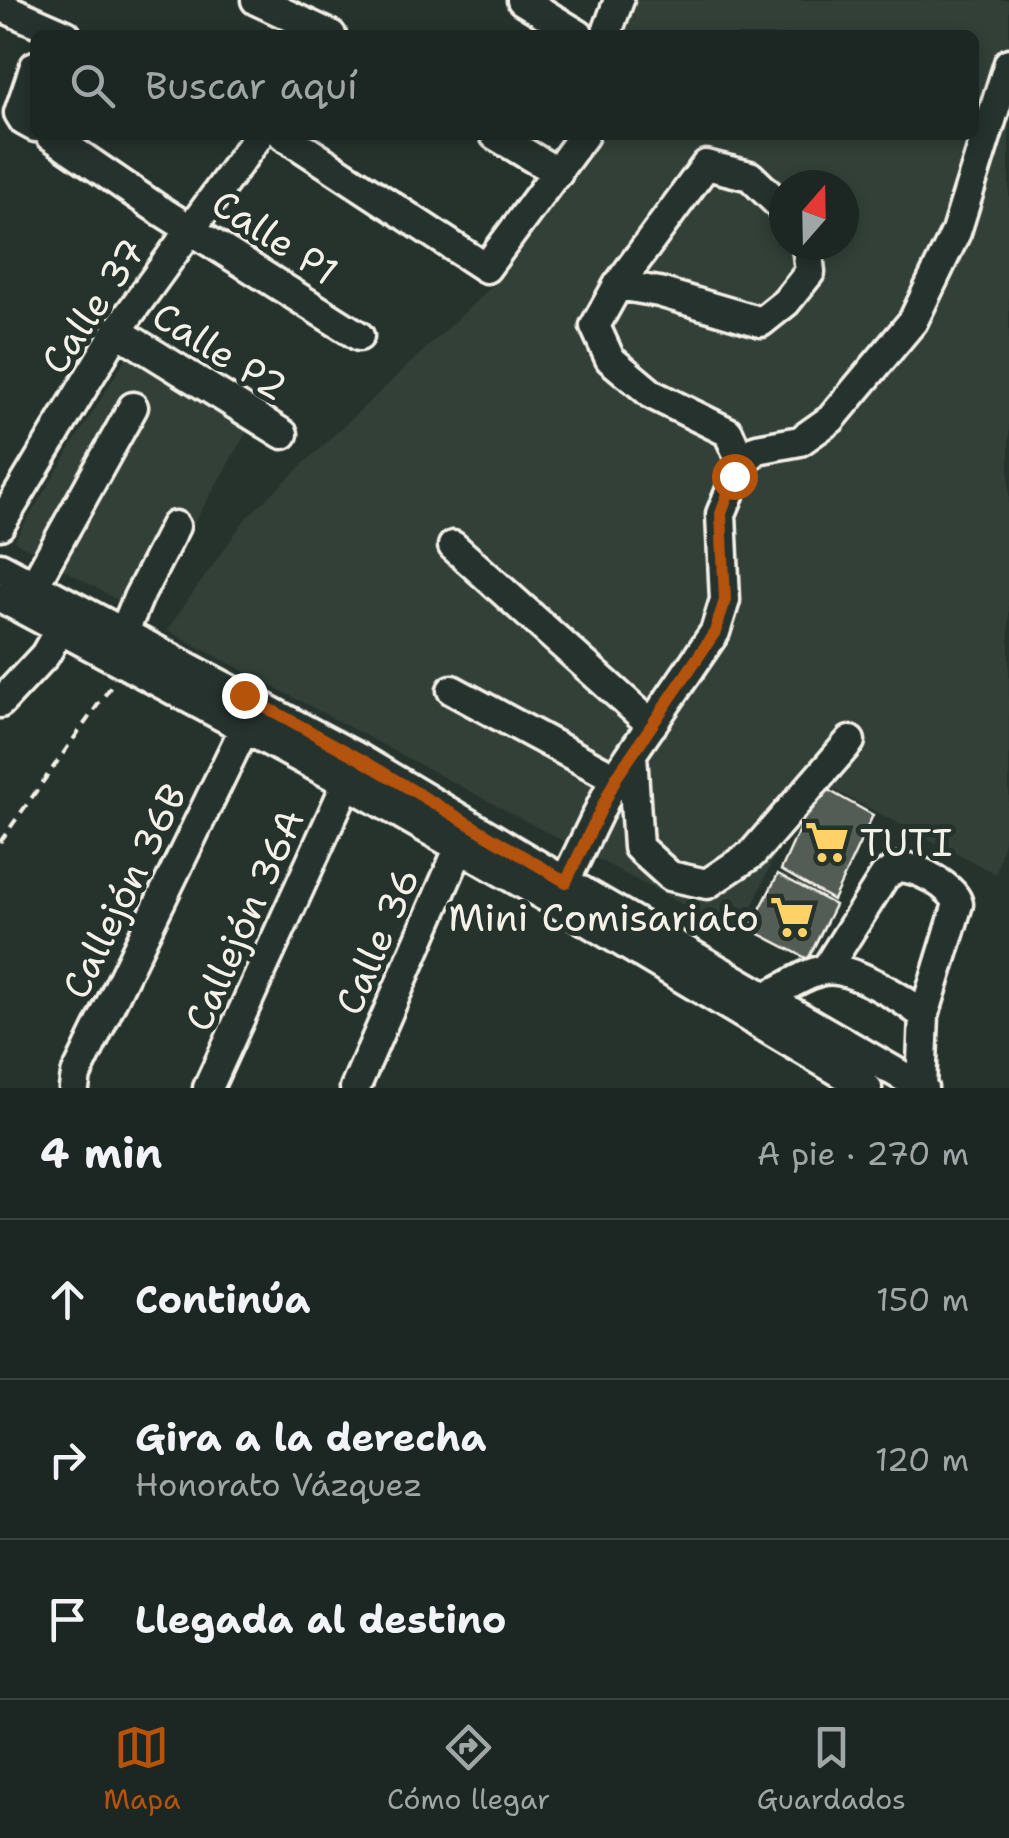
<!DOCTYPE html>
<html lang="es">
<head>
<meta charset="utf-8">
<style>
  :root { --surface:#1c2622; --page:#252e2a; --text:#f1f3f6; --muted:#a0a5a5; --line:#3a4340; --accent:#b45309 }
  body { margin:0; font-family:"Shantell Sans",sans-serif; background:var(--page); color:var(--text) }
  .compass { position:absolute; left:769px; top:170px; width:90px; height:90px; border-radius:50%; background:var(--surface); box-shadow:0 5px 15px #0003; rotate:20deg }
  .stop { position:absolute; width:30px; height:30px; margin:-22px; border:8px solid #b45309; border-radius:50%; background:#fff }
  .stop.end { background:#b45309; border-color:#fff; box-shadow:0 2px 10px #0008 }
  .list { margin:0; padding:0; list-style:none }
  h2 { display:flex; justify-content:space-between; align-items:center; height:130px; margin:0; padding:0 40px; font-size:42px }
  h2 small { font-size:32px; font-weight:400; color:var(--muted) }
  .list li { display:grid; grid-template-columns:65px 1fr auto; gap:30px; align-items:center; box-sizing:border-box; height:160px; padding:0 40px; border-top:2px solid var(--line) }
  .list b { display:block; font-size:38px; white-space:nowrap }
  .list p { margin:0; font-size:32px; white-space:nowrap; color:var(--muted) }
  .list em { font-size:32px; font-style:normal; color:var(--muted) }
  .icon { flex:none; width:55px; height:55px; fill:none; stroke:currentColor; stroke-width:2; stroke-linecap:round; stroke-linejoin:round }
  .map { position:relative; flex:none; width:1009px; height:1088px; overflow:hidden }
  .search { position:absolute; background:var(--surface); box-shadow:0 5px 15px #0003; left:30px; right:30px; top:30px; height:110px; display:flex; align-items:center; gap:25px; box-sizing:border-box; padding:0 35px; border-radius:15px; color:var(--muted); font-size:38px }
  .sheet { height:610px; background:var(--surface) }
  nav { display:flex; justify-content:space-around; align-items:center; box-sizing:border-box; height:140px; border-top:2px solid var(--line); background:var(--surface); font-size:28px; color:var(--muted) }
  nav a { display:grid; justify-items:center; gap:5px }
  nav .on { color:var(--accent) }
  .map>svg:first-child { display:block }
  .built { fill:#333f39; fill-rule:evenodd }
  .building { fill:#525c55; stroke:#f4f1e8; stroke-width:2.5 }
  .lines { fill:none; stroke-linecap:round; stroke-linejoin:round }
  .minor-casing { stroke:#f4f1e8; stroke-width:35 }
  .path { stroke:#f4f1e8; stroke-width:4; stroke-dasharray:10 8; stroke-linecap:butt }
  .minor { stroke:#26332d; stroke-width:28 }
  .route { stroke:#b45309; stroke-width:12 }
  .labels { text-anchor:middle; dominant-baseline:central; stroke-width:10; stroke-linejoin:round; paint-order:stroke }
  .street-label { font-size:38px; fill:#f4f1e8; stroke:#26332d }
  .poi-label { font-size:38px; fill:#f4f1e8; stroke:#26332d; text-anchor:start }
</style>
</head>
<body>
<div class="map">
<svg width="1009" height="1088" viewBox="0 0 1009 1088">
  <rect width="100%" height="100%" fill="#26332d"/>
  <filter id="ink" filterUnits="userSpaceOnUse"><feTurbulence type="fractalNoise" baseFrequency=".01" numOctaves="2"/><feDisplacementMap in="SourceGraphic" scale="20" xChannelSelector="R" yChannelSelector="G"/><feConvolveMatrix kernelMatrix="1 2 1 2 8 2 1 2 1" color-interpolation-filters="sRGB"/></filter>
  <g filter="url(#ink)">
    <!-- built -->
    <path class="built" d="M634 0H1009V820L996 874 809 777 740 935 167 630 246 518 505 274 570 135H974V35H617ZM784 185H844V245H784Z
      M130 351 249 428 194 523 128 606 14 541Z"/>
    <!-- building -->
    <path class="building" d="M819 785 873 815 833 900 781 870Z
      M778 874 835 905 808 959 750 929Z"/>
    <g class="lines">
      <!-- minor casing -->
      <g class="minor-casing">
        <path id="minor" d="M256 0 331 35
          M522 0 579 35
          M0 6 66 35
          M606 35 619 0
          M35 66 19 113 24 121 35 127
          M50 135 155 207 359 336
          M283 135 486 268 584 135
          M495 135 558 173
          M618 285 659 292 761 322 786 302 810 272 807 245
          M117 331 283 434
          M742 463 728 432 653 395 610 359 595 326 618 285 706 165 750 176 784 209
          M0 525 117 331 259 135
          M453 546 652 725
          M0 567 360 759 566 882 923 1088
          M34 585 133 407
          M0 597 347 783 555 902 867 1088
          M124 632 138 598 175 526
          M452 690 615 778
          M0 703 45 655 60 629
          M632 754 638 847 670 876 707 884 752 854 850 741
          M558 896 615 778 715 632 725 600 721 514 742 463 757 449 800 441 831 419 913 321 956 232 1009 63
          M826 969 884 877C889 873 893 869 898 868 914 864 955 888 958 904L924 1015
          M766 997C784 989 805 973 824 970 850 965 903 999 924 1015L921 1088
          M74 1088 76 1075 245 727
          M208 1088 347 783
          M355 1088 465 835"/>
      </g>
      <!-- path -->
      <path class="path" d="M0 842 112 685"/>
      <!-- minor -->
      <use href="#minor" class="minor"/>
    </g>
  </g>
  <g class="lines" filter="url(#ink)">
    <!-- route -->
    <path class="route" d="M244 695 360 759 566 882 616 778 715 632 725 600 721 514 734 476"/>
  </g>
  <!-- icons -->
  <defs>
    <g id="supermarket-bare" transform="scale(3.45)"><path d="M-6-5.5h2.5l.6 2H6L4.5 2H-2.5L-4.4-4H-6ZM-1.5 3.2a1.3 1.3 0 1 0 .1 0ZM3 3.2a1.3 1.3 0 1 0 .1 0Z" fill="#ffd166" stroke="#26332d" stroke-width="2.5" paint-order="stroke"/></g>
  </defs>
  <g fill-rule="evenodd">
    <use href="#supermarket-bare" x="827" y="842"/>
    <use href="#supermarket-bare" x="792" y="917"/>
  </g>
  <g class="labels">
    <!-- street labels -->
    <g class="street-label">
      <text transform="translate(275 237) rotate(33)">Calle P1</text>
      <text transform="translate(93 306) rotate(-56)">Calle 37</text>
      <text transform="translate(220 351) rotate(32)">Calle P2</text>
      <text transform="translate(124 891) rotate(-64)">Callejón 36B</text>
      <text transform="translate(244 920) rotate(-66)">Callejón 36A</text>
      <text transform="translate(377 941) rotate(-67)">Calle 36</text>
    </g>
    <!-- poi labels -->
    <g class="poi-label">
      <text x="860" y="842">TUTI</text>
      <text x="759" y="917" text-anchor="end">Mini Comisariato</text>
    </g>
  </g>
</svg>
<svg class="compass" viewBox="-18 -18 36 36"><path d="M0-13l5 13h-10z" fill="#e53935"/><path d="M0 13l5-13h-10z" fill="#a0a5a5"/></svg>
<div class="stop" style="left:734px;top:476px"></div>
<div class="stop end" style="left:244px;top:695px"></div>
<div class="search"><svg class="icon" aria-label="search" viewBox="0 0 24 24"><circle cx="10" cy="10" r="6"/><path d="M15 15l6 6"/></svg>Buscar aquí</div>
</div>
<section class="sheet">
<h2>4 min<small>A pie · 270 m</small></h2>
<ul class="list">
<li><svg class="icon" aria-label="ahead" viewBox="0 0 24 24"><path d="M12 20V5M6 11l6-6 6 6"/></svg><div><b>Continúa</b></div><em>150 m</em></li>
<li><svg class="icon" aria-label="right" viewBox="0 0 24 24"><path d="M7 20v-9h11M14 6l5 5-5 5"/></svg><div><b>Gira a la derecha</b><p>Honorato Vázquez</p></div><em>120 m</em></li>
<li><svg class="icon" aria-label="arrive" viewBox="0 0 24 24"><path d="M6 21V4h12l-3 4 3 4H6"/></svg><div><b>Llegada al destino</b></div></li>
</ul>
</section>
<nav>
<a class="on"><svg class="icon" aria-label="map" viewBox="0 0 24 24"><path d="M3 6l6-2 6 2 6-2v14l-6 2-6-2-6 2zM9 4v14M15 6v14"/></svg>Mapa</a>
<a><svg class="icon" aria-label="directions" viewBox="0 0 24 24"><path d="M12 3l9 9-9 9-9-9zM9 14v-3h6M13 9l2 2-2 2"/></svg>Cómo llegar</a>
<a><svg class="icon" aria-label="saved" viewBox="0 0 24 24"><path d="M7 4h10v16l-5-4-5 4z"/></svg>Guardados</a>
</nav>
</body>
</html>
